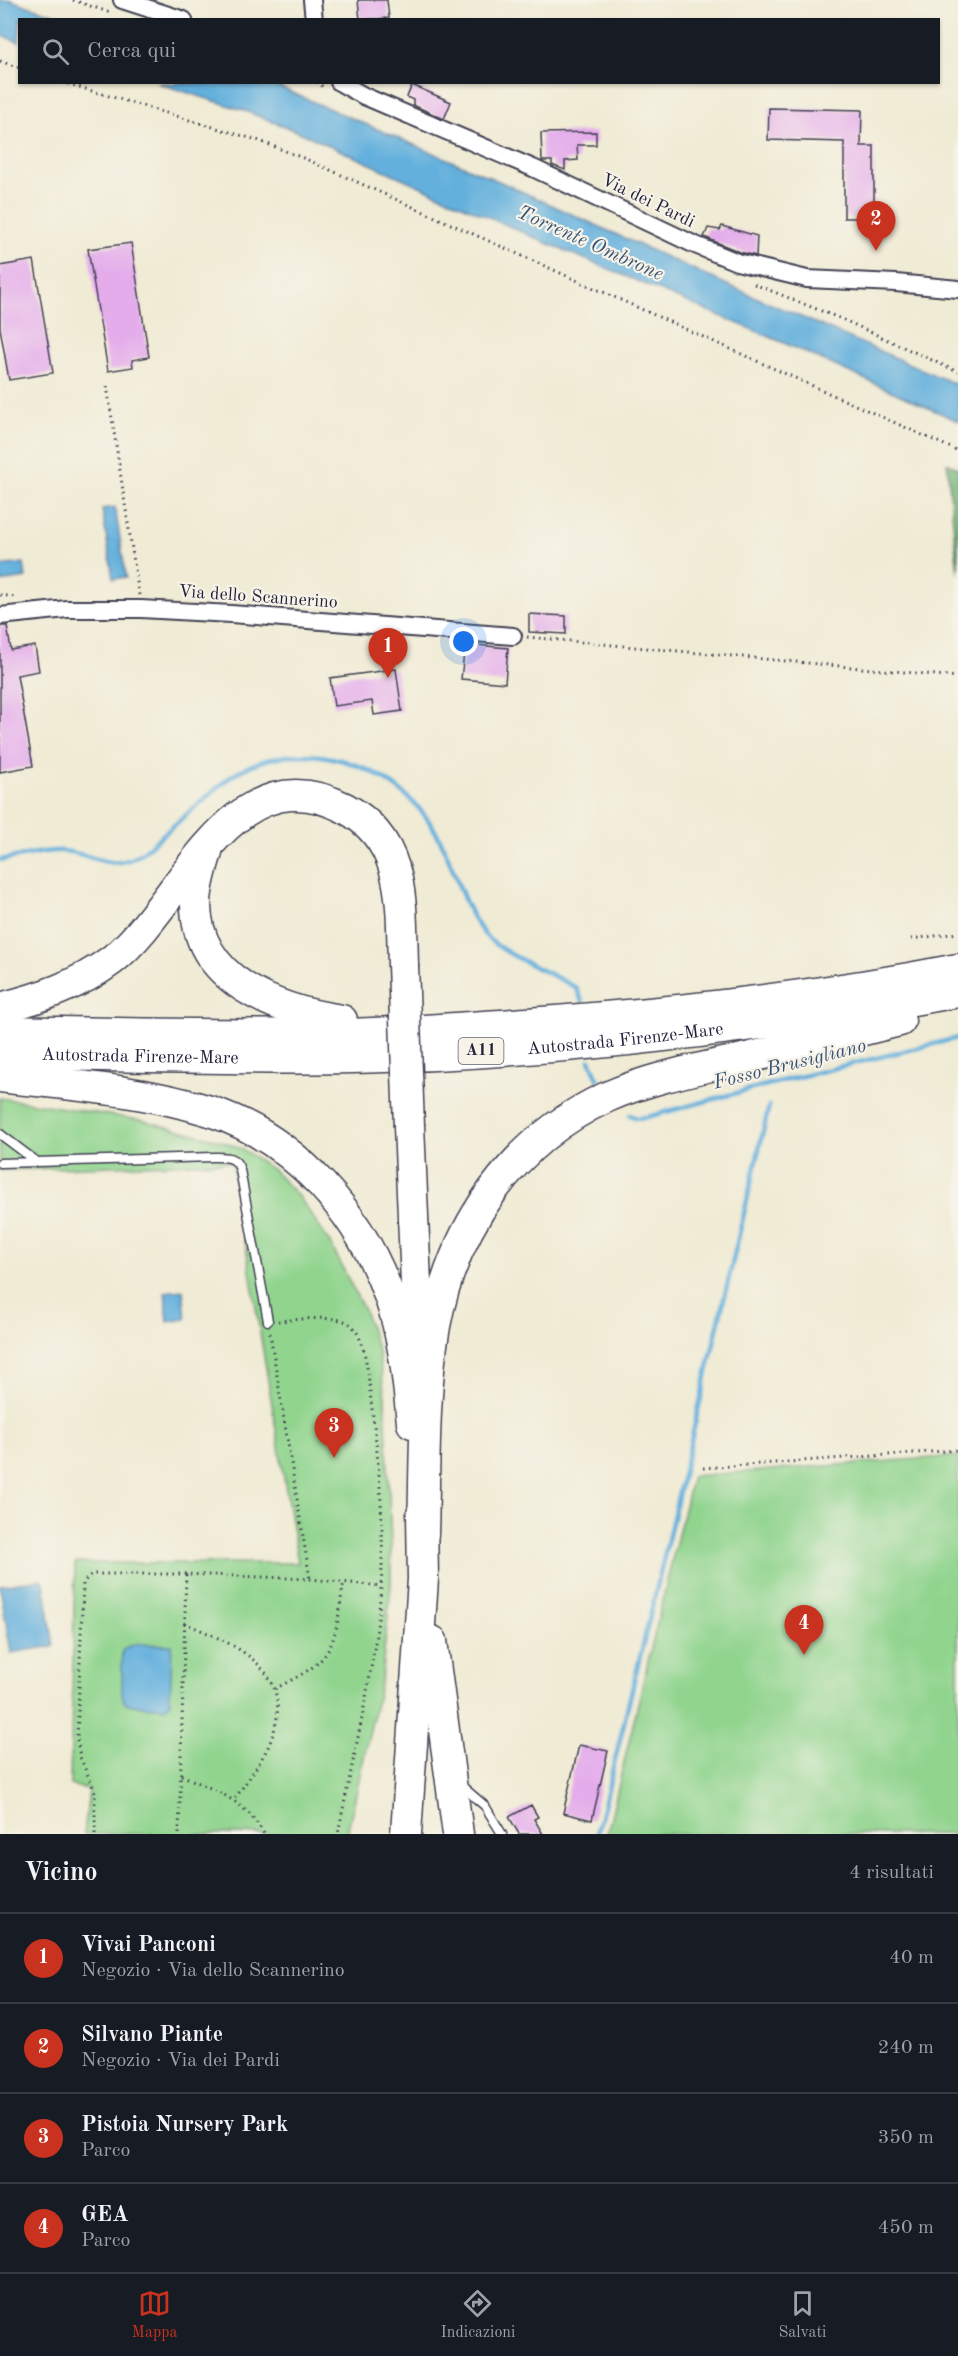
<!DOCTYPE html>
<html lang="it">
<head>
<meta charset="utf-8">
<style>
  :root { --surface:#171b24; --page:#20242c; --text:#f1f3f6; --muted:#9ea1a6; --line:#363941; --accent:#c8321e }
  body { margin:0; font-family:"Old Standard TT",serif; background:var(--page); color:var(--text) }
  .you { position:absolute; left:464px; top:642px; width:21px; height:21px; margin:-15px; border:4px solid #fff; border-radius:50%; background:#1a73e8; box-shadow:0 0 0 9px #1a73e833 }
  .badge { display:grid; place-items:center; width:39px; height:39px; border-radius:50%; background:var(--accent); color:#fff; font-size:20px; font-weight:700 }
  .pin { position:absolute; translate:-50% -50px; filter:drop-shadow(0 2px 3px #0008) }
  .pin::after { content:''; position:absolute; top:32px; width:21px; height:18px; background:inherit; clip-path:polygon(0 0,100% 0,50% 100%) }
  .list { margin:0; padding:0; list-style:none }
  h2 { display:flex; justify-content:space-between; align-items:center; height:78px; margin:0; padding:0 24px; font-size:26px }
  h2 small { font-size:20px; font-weight:400; color:var(--muted) }
  .list li { display:grid; grid-template-columns:39px 1fr auto; gap:18px; align-items:center; box-sizing:border-box; height:90px; padding:0 24px; border-top:2px solid var(--line) }
  .list b { display:block; font-size:22px; white-space:nowrap }
  .list p { margin:0; font-size:20px; white-space:nowrap; color:var(--muted) }
  .list em { font-size:20px; font-style:normal; color:var(--muted) }
  .icon { flex:none; width:33px; height:33px; fill:none; stroke:currentColor; stroke-width:2; stroke-linecap:round; stroke-linejoin:round }
  .map { position:relative; flex:none; width:958px; height:1834px; overflow:hidden }
  .search { position:absolute; background:var(--surface); box-shadow:0 2px 4px #0004; left:18px; right:18px; top:18px; height:66px; display:flex; align-items:center; gap:15px; box-sizing:border-box; padding:0 21px; border-radius:0px; color:var(--muted); font-size:22px }
  .sheet { height:438px; background:var(--surface) }
  nav { display:flex; justify-content:space-around; align-items:center; box-sizing:border-box; height:84px; border-top:2px solid var(--line); background:var(--surface); font-size:16px; color:var(--muted) }
  nav a { display:grid; justify-items:center; gap:3px }
  nav .on { color:var(--accent) }
  .map>svg:first-child { display:block }
  .green { fill:#90d48e; stroke:#597b64; stroke-width:1.5 }
  .forest { fill:#74b679; stroke:#4b6c5a; stroke-width:1.5 }
  .water { fill:#64b0dd; stroke:#43698c; stroke-width:1.5 }
  .lines { fill:none; stroke-linecap:round; stroke-linejoin:round }
  .stream { stroke:#64b0dd; stroke-width:4.5 }
  .building { fill:#e4aceb }
  .service-casing { stroke:#414052; stroke-width:11 }
  .minor-casing { stroke:#414052; stroke-width:20 }
  .motorway-casing { stroke:#414052; stroke-width:33 }
  .path { stroke:#414052; stroke-width:3; stroke-dasharray:1.5 4.5; stroke-linecap:butt }
  .service { stroke:#fff; stroke-width:8 }
  .minor { stroke:#fff; stroke-width:16 }
  .motorway { stroke:#fff; stroke-width:30 }
  .motorway-bridge-casing { stroke:#414052; stroke-width:33; stroke-linecap:butt }
  .motorway-bridge { stroke:#fff; stroke-width:30 }
  .labels { text-anchor:middle; dominant-baseline:central; stroke-width:4.5; stroke-linejoin:round; paint-order:stroke }
  .shield { fill:#f7f3e8; stroke:#62616f; stroke-width:1.5 }
  .shield-label { font-size:16px; font-weight:bold; fill:#22223b }
  .street-label { font-size:18px; fill:#22223b; stroke:#f7f3e8 }
  .water-label { font-size:20px; font-style:italic; fill:#395474; stroke:#f7f3e8 }
</style>
</head>
<body>
<div class="map">
<svg width="958" height="1834" viewBox="0 0 958 1834">
  <rect width="100%" height="100%" fill="#f7f3e8"/>
  <filter id="ink" filterUnits="userSpaceOnUse"><feTurbulence type="fractalNoise" baseFrequency=".0167" numOctaves="2"/><feDisplacementMap in="SourceGraphic" scale="12" xChannelSelector="R" yChannelSelector="G"/><feConvolveMatrix kernelMatrix="1 2 1 2 8 2 1 2 1" color-interpolation-filters="sRGB"/></filter>
  <filter id="wash" filterUnits="userSpaceOnUse"><feTurbulence type="fractalNoise" baseFrequency=".008" numOctaves="4" result="noise"/><feDisplacementMap in="SourceGraphic" scale="24" xChannelSelector="R" yChannelSelector="G"/><feGaussianBlur stdDeviation="1.35" result="paint"/><feColorMatrix in="noise" values="0 0 0 0 0 0 0 0 0 0 0 0 0 0 0 0 0 1.4 0 .05"/><feComposite in="paint" operator="in"/></filter>
  <g filter="url(#wash)">
    <rect width="100%" height="100%" fill="#f0ebd4"/>
    <!-- green -->
    <path class="green" d="M0 1098 141 1120 222 1141 242 1149 273 1170 300 1198 330 1243 364 1310 378 1351 385 1396 391 1543V1586L381 1681 347 1834H84L89 1790 70 1785 75 1563H298L232 1162 0 1170Z
      M958 1456V1834H607L692 1476Z"/>
    <!-- forest -->
    <path class="forest" d="M947 463 958 468V574Z"/>
    <!-- water -->
    <path class="water" d="M0 0H10L68 19 20 20 19 42 0 35Z
      M157 83H265L281 88 501 182 723 283 958 385V421L784 343 542 241 306 135 243 110Z
      M115 507 126 577 113 579 102 509Z
      M24 563 26 578 0 582V566Z
      M183 1290 186 1319 168 1322 165 1292Z
      M40 1579 44 1583 54 1646 11 1653 0 1586Z
      M135 1644 172 1645 170 1703 165 1708 132 1705 124 1702 122 1694V1651L125 1648Z"/>
    <g class="lines">
      <!-- stream -->
      <path class="stream" d="M0 860C20 857 42 850 62 851 94 853 112 875 143 852L230 777C300 730 396 763 436 832 455 865 461 906 485 935 498 952 555 975 576 988L582 1001
        M590 1060 598 1079
        M630 1115 637 1118 647 1117 778 1082 958 1038
        M597 1834 656 1591 769 1106"/>
    </g>
    <g id="blocks">
      <!-- building -->
      <path class="building" d="M358 0H387L389 18 360 20Z
        M412 85 451 102 444 119 413 105V100L407 97Z
        M769 108 862 110 861 146H874V218H844V142L768 140Z
        M596 132V145H577L578 160 565 161V170L552 165V161H542L541 133Z
        M722 226 757 236 756 256 740 252 704 237 708 228 720 230Z
        M131 243 149 357 132 360 133 367 108 371 88 249Z
        M34 260 53 373 9 380 0 328V266Z
        M529 614 566 616V634L529 632Z
        M0 626H7L11 650 35 646 39 671 17 675 33 766 0 772Z
        M465 644 508 648 505 683 461 679Z
        M396 669 402 711 374 715 372 701 334 706 330 678Z
        M579 1745 608 1751 592 1820 563 1813Z
        M531 1805 538 1817 534 1819 543 1834H519L509 1817Z"/>
    </g>
  </g>
  <g filter="url(#ink)">
    <use href="#blocks" fill-opacity="0" stroke="#414052" stroke-width="1.5"/>
    <g class="lines">
      <!-- service casing -->
      <g class="service-casing">
        <path id="service" d="M0 1134 37 1162
          M0 1163 214 1157C226 1157 236 1156 240 1170L268 1321
          M458 1783 485 1806 502 1834"/>
      </g>
      <!-- minor casing -->
      <g class="minor-casing">
        <path id="minor" d="M122 0 184 20
          M312 0 314 20
          M339 82 364 96 533 168 693 244 737 262 807 279 896 283 958 289
          M0 616 67 609H141L231 614 513 636"/>
      </g>
      <!-- motorway casing -->
      <g class="motorway-casing">
        <g id="motorway">
          <path d="M207 852C202 868 197 884 196 901 194 981 278 1011 342 1020"/>
          <path d="M0 1008C40 998 79 985 112 960 182 906 230 749 345 808 407 841 401 906 403 965"/>
          <path d="M0 1031C116 1033 232 1036 348 1034 408 1032 467 1027 527 1023 672 1013 815 997 958 969"/>
          <path id="s1" d="M0 1054C118 1056 235 1060 353 1058 557 1053 758 1029 958 992"/>
          <path d="M0 1077C70 1085 143 1090 210 1111 296 1139 361 1215 390 1298 404 1339 408 1381 412 1423"/>
          <path d="M409 1126 419 1351"/>
          <path d="M423 1534C425 1467 423 1392 435 1326 454 1226 513 1140 607 1097 652 1077 703 1068 751 1057 801 1046 851 1033 900 1021"/>
          <path d="M432 1641 458 1834"/>
          <path d="M406 1834 423 1579 422 1513"/>
        </g>
      </g>
      <!-- path -->
      <path class="path" d="M73 0 111 13
        M0 61 20 68
        M62 82 260 141 308 160 958 451
        M316 82 325 88
        M754 284 844 320 958 372
        M107 386 139 595
        M0 595 16 597
        M527 637 958 677
        M911 939 958 933
        M278 1321C294 1320 338 1314 350 1324 366 1336 369 1382 371 1401 379 1462 385 1526 381 1587 375 1671 354 1752 338 1834
        M270 1333 310 1579
        M703 1468 958 1450
        M184 1623C240 1646 300 1672 269 1745 260 1764 246 1782 234 1800
        M275 1689C292 1679 314 1670 325 1655 339 1636 339 1605 344 1582
        M181 1775C216 1791 244 1799 264 1834
        M95 1834V1792L80 1757 77 1739 83 1583 91 1574H186
        M179 1834 186 1574 310 1579 381 1586"/>
      <!-- service -->
      <use href="#service" class="service"/>
      <!-- minor -->
      <use href="#minor" class="minor"/>
      <!-- motorway -->
      <use href="#motorway" class="motorway"/>
      <!-- motorway-bridge casing -->
      <g class="motorway-bridge-casing">
        <path id="motorway-bridge" d="M403 965 409 1126"/>
      </g>
      <!-- motorway-bridge -->
      <use href="#motorway-bridge" class="motorway-bridge"/>
    </g>
  </g>
  <g class="labels">
    <!-- shield labels -->
    <rect class="shield" x="458.5" y="1038" width="45" height="26" rx="4.5"/>
    <g class="shield-label">
      <text x="481" y="1051">A11</text>
    </g>
    <!-- street labels -->
    <g class="street-label">
      <text transform="translate(648 201) rotate(26)">Via dei Pardi</text>
      <text transform="translate(258 597) rotate(4)">Via dello Scannerino</text>
      <text stroke="none"><textPath href="#s1" startOffset="626">Autostrada Firenze-Mare</textPath></text>
      <text stroke="none"><textPath href="#s1" startOffset="140">Autostrada Firenze-Mare</textPath></text>
    </g>
    <!-- water labels -->
    <g class="water-label">
      <text transform="translate(590 244) rotate(24)">Torrente Ombrone</text>
      <text transform="translate(790 1065) rotate(-14)">Fosso Brusigliano</text>
    </g>
  </g>
</svg>
<div class="you"></div>
<div class="pin badge" style="left:388px;top:678px">1</div>
<div class="pin badge" style="left:876px;top:251px">2</div>
<div class="pin badge" style="left:334px;top:1458px">3</div>
<div class="pin badge" style="left:804px;top:1655px">4</div>
<div class="search"><svg class="icon" aria-label="search" viewBox="0 0 24 24"><circle cx="10" cy="10" r="6"/><path d="M15 15l6 6"/></svg>Cerca qui</div>
</div>
<section class="sheet">
<h2>Vicino<small>4 risultati</small></h2>
<ul class="list">
<li><span class="badge">1</span><div><b>Vivai Panconi</b><p>Negozio · Via dello Scannerino</p></div><em>40 m</em></li>
<li><span class="badge">2</span><div><b>Silvano Piante</b><p>Negozio · Via dei Pardi</p></div><em>240 m</em></li>
<li><span class="badge">3</span><div><b>Pistoia Nursery Park</b><p>Parco</p></div><em>350 m</em></li>
<li><span class="badge">4</span><div><b>GEA</b><p>Parco</p></div><em>450 m</em></li>
</ul>
</section>
<nav>
<a class="on"><svg class="icon" aria-label="map" viewBox="0 0 24 24"><path d="M3 6l6-2 6 2 6-2v14l-6 2-6-2-6 2zM9 4v14M15 6v14"/></svg>Mappa</a>
<a><svg class="icon" aria-label="directions" viewBox="0 0 24 24"><path d="M12 3l9 9-9 9-9-9zM9 14v-3h6M13 9l2 2-2 2"/></svg>Indicazioni</a>
<a><svg class="icon" aria-label="saved" viewBox="0 0 24 24"><path d="M7 4h10v16l-5-4-5 4z"/></svg>Salvati</a>
</nav>
</body>
</html>
